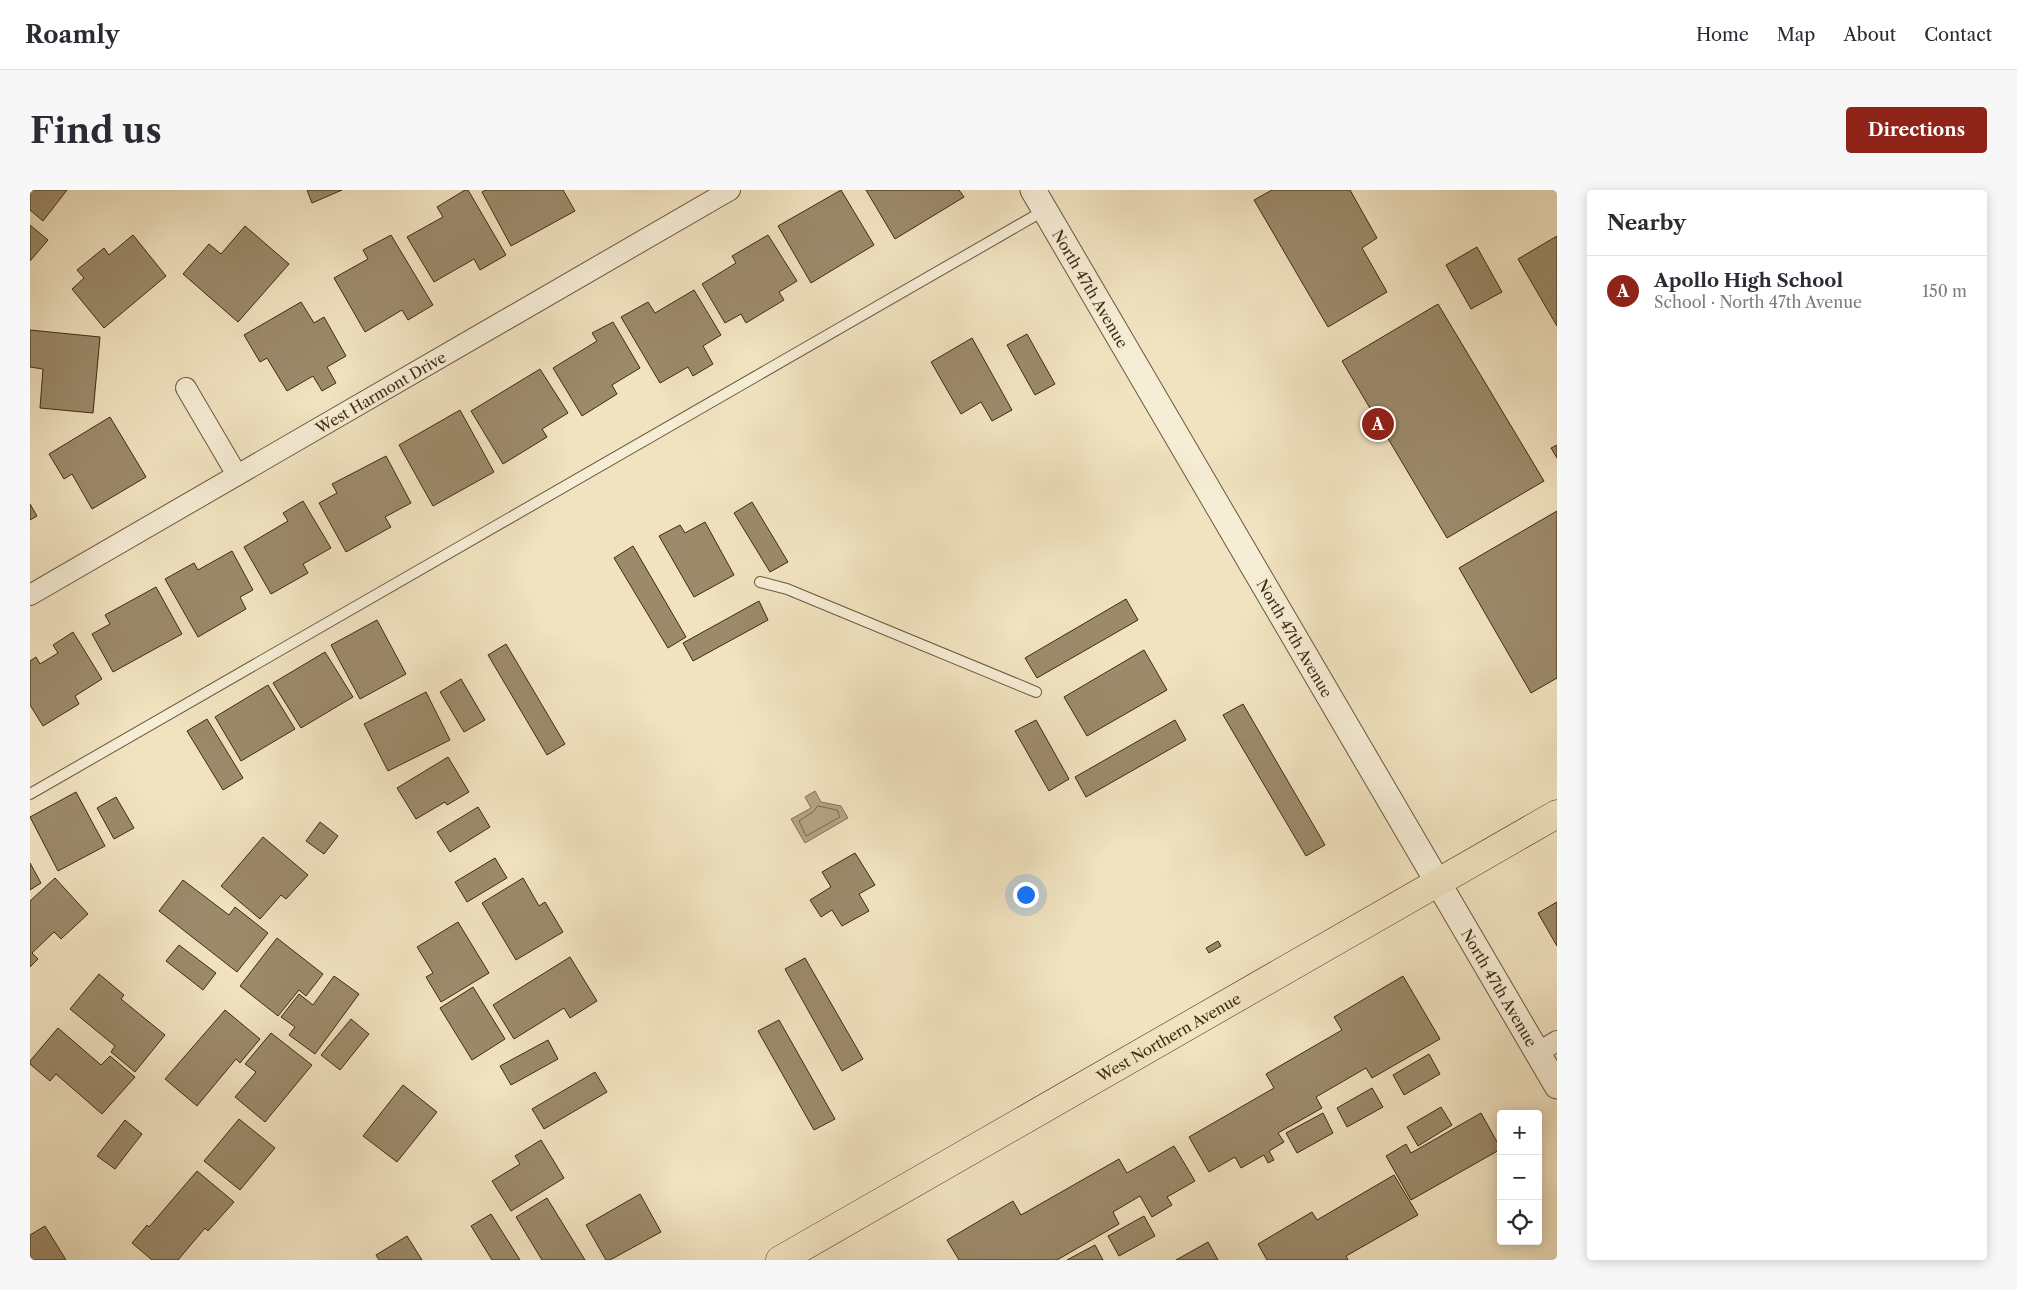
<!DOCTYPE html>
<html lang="en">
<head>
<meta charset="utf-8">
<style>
  :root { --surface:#fff; --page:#f7f7f7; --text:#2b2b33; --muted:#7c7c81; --line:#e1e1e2; --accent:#8f2418 }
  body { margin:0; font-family:"Libre Caslon Text",serif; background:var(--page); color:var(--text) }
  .controls { position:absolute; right:15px; bottom:15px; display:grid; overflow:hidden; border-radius:5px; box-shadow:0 2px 12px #0003 }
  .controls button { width:45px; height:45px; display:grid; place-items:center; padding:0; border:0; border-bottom:1px solid var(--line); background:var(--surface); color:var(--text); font:25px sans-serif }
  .you { position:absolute; left:995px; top:704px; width:18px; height:18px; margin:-12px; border:4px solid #fff; border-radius:50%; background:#1a73e8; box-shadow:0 0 0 8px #1a73e833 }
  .badge { display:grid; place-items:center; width:32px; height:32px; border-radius:50%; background:var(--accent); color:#fff; font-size:16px; font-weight:700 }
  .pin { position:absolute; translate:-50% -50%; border:2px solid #fff; box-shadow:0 1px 5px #0006 }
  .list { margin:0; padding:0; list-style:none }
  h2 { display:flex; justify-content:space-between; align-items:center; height:65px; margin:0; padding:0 20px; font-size:21px }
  h2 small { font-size:16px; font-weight:400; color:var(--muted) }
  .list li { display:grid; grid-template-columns:32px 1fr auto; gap:15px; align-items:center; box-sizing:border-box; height:70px; padding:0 20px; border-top:1px solid var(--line) }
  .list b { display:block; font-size:19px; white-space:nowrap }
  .list p { margin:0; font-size:16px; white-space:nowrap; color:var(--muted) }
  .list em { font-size:16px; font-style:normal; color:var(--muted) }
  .icon { flex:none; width:28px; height:28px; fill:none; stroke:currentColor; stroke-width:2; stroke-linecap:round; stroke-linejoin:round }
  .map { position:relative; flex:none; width:1527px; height:1070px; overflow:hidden; border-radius:5px }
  header { display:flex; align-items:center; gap:30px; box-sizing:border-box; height:70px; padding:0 25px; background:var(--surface); border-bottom:1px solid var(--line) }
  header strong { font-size:24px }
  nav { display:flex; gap:28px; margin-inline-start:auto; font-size:18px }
  .intro { display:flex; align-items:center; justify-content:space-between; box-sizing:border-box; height:120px; padding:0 30px }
  h1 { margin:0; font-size:35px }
  .button { padding:12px 22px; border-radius:5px; background:var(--accent); color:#fff; font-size:18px; font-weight:700 }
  main { display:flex; gap:30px; padding:0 30px }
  aside { flex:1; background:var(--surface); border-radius:5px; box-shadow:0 2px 12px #0003 }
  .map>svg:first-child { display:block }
  .water { fill:#b5a484; stroke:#867355 }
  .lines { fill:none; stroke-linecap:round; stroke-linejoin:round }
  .shore { stroke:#7a674a; stroke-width:1 }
  .building { fill:#9c8a6b; stroke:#402a0f }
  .service-casing { stroke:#6c583b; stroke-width:12 }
  .minor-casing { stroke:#6c583b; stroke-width:22 }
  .tertiary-casing { stroke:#6c583b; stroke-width:27 }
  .primary-casing { stroke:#402a0f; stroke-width:29 }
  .service { stroke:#f6edd6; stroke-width:10 }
  .minor { stroke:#f6edd6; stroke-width:20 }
  .tertiary { stroke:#f6edd6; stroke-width:25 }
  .primary { stroke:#f1e3c0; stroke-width:28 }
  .labels { text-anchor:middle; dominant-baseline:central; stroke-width:4; stroke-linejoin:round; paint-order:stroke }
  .street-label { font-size:15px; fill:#402a0f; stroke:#f6edd6 }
</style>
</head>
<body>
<header>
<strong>Roamly</strong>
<nav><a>Home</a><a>Map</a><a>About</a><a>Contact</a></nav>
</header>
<div class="intro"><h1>Find us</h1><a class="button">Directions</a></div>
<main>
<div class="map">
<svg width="1527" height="1070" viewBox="0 0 1527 1070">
  <rect width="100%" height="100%" fill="#f1e3c0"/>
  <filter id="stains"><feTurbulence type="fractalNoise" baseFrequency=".004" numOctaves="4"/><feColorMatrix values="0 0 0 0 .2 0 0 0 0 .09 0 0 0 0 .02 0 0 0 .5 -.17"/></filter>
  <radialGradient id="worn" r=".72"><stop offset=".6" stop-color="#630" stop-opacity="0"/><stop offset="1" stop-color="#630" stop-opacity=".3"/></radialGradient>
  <!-- water -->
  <path class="water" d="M785 601 791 612 811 616 818 628 775 653 761 629 781 618 775 607Z"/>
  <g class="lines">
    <!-- shore -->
    <path class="shore" d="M788 616 807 620 810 627 776 646 769 631 783 622Z"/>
  </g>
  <!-- building -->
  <path class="building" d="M0 0H37L13 31 0 20Z
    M277 0H312L282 13Z
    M435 0H438L476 65 450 80 444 69 404 92 377 47 413 27 407 17Z
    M456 0H533L545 21 481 56 452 2Z
    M811 0 844 55 781 93 748 36Z
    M836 0H929L934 7 865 49Z
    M1242 0H1320L1347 48 1332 58 1357 102 1298 137 1224 10Z
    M0 35 18 50 0 71Z
    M215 36 259 74 208 132 153 84 179 54 191 64Z
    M103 45 136 86 74 138 42 99 54 88 47 80 74 58 79 65Z
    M361 45 403 115 378 130 372 120 335 142 304 88 338 69 333 60Z
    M738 45 767 91 749 102 754 110 716 133 711 124 695 133 672 94 706 73 702 66Z
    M1527 46V136L1488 69Z
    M1447 57 1472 102 1441 119 1416 75Z
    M664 100 691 145 673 156 683 174 663 186 658 177 630 193 591 127 618 112 625 123Z
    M271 112 284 133 294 127 316 166 297 177 306 193 292 201 283 186 257 201 237 168 230 172 214 145Z
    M1408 114 1514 291 1417 348 1312 171Z
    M583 132 610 178 582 195 587 204 552 226 523 178 567 151 562 143Z
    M0 140 70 147 63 223 10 218 13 179 0 177Z
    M997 144 1025 194 1005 205 977 155Z
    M942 148 982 220 962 231 951 212 931 224 901 172Z
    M510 179 538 223 512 239 517 247 473 274 441 221Z
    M430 220 464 282 403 316 369 255Z
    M80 227 116 287 62 319 42 284 34 289 19 264Z
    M1527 255V268L1521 258Z
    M356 266 381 313 355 327 361 337 316 362 289 313 307 303 302 294Z
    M273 311 301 358 273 374 278 383 241 404 214 357 258 331 253 323Z
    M722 312 758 372 740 382 704 323Z
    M0 314 7 326 0 330Z
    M1527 321V488L1501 503 1429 378Z
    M675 332 704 385 664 407 629 346 650 335 655 343Z
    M603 356 656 447 638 458 584 368Z
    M202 361 223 400 210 407 216 419 168 447 135 389 164 373 168 380Z
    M126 397 152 444 83 482 62 444 80 434 75 425Z
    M1096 409 1108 430 1007 488 995 468Z
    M729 411 738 430 663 471 653 453Z
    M347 430 376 484 330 509 301 455Z
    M43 442 72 489 45 506 49 514 13 536 0 515V471L6 467 10 474 28 463 23 455Z
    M476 454 535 554 517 565 458 465Z
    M1114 460 1137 500 1057 546 1034 507Z
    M295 462 323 507 271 538 243 493Z
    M431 489 455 530 434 542 410 502Z
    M238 495 265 539 211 571 185 527Z
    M396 502 420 550 358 581 334 534Z
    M1213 514 1295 655 1276 666 1193 525Z
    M177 529 213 588 193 600 157 541Z
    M1006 530 1039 589 1019 601 985 541Z
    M1145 530 1156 550 1056 607 1045 587Z
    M418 567 439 602 417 615 415 612 386 629 367 598Z
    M46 602 75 656 28 681 0 627Z
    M86 607 104 638 84 649 67 618Z
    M448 617 460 637 420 662 407 642Z
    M290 632 308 646 294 664 276 651Z
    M233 647 278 685 256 709 251 705 230 729 191 696Z
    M825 663 845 695 829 704 839 721 812 736 802 720 791 727 780 710 801 697 792 682Z
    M465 668 477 688 437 712 425 692Z
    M0 673 11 693 0 700Z
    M25 688 58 724 31 749 24 742 2 763 8 769 0 777V711Z
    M493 688 509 716 515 712 533 742 486 770 452 713Z
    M153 690 199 725 205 717 238 743 207 782 129 721Z
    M1527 712V756L1508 723Z
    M428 732 459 783 411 812 396 787 403 783 387 757Z
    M247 748 293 784 276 806 269 800 248 826 210 796Z
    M1188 751 1191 756 1179 763 1176 758Z
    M149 755 186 783 173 800 136 771Z
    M540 767 567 811 540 828 534 818 484 849 463 815Z
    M775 768 833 869 812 881 755 779Z
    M69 784 94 805 91 809 135 845 105 882 81 862 85 856 40 819Z
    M304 786 329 804 285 864 259 845 265 837 251 827 269 804 283 815Z
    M1373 786 1410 849 1342 888 1336 878 1286 907 1292 918 1248 943 1254 952 1239 961 1244 970 1238 973 1234 965 1211 978 1205 967 1179 982 1159 947 1244 898 1236 884 1312 840 1304 827Z
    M443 797 475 849 442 870 410 818Z
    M195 820 230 849 210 873 206 869 167 916 135 889Z
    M321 829 339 844 310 880 291 865Z
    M749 830 805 929 784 940 728 841Z
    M28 838 71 875 80 866 105 887 72 924 26 884 20 891 0 874V871Z
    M241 843 282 875 235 932 205 907 226 882 215 874Z
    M518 850 528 869 481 895 470 876Z
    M1399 864 1410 884 1374 905 1363 885Z
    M565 882 577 902 514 939 502 919Z
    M373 895 407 922 367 972 333 946Z
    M1342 898 1353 917 1317 937 1307 918Z
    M1411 917 1422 935 1388 956 1377 937Z
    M1293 923 1303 943 1267 963 1256 943Z
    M1451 923 1471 959 1381 1010 1356 966 1376 954 1381 963Z
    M209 929 245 958 210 1000 174 971Z
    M95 930 112 944 85 979 67 966Z
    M511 950 534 988 481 1021 462 991 490 974 485 966Z
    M1144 956 1165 991 1137 1007 1142 1015 1122 1027 1110 1006 1083 1022 1089 1034 1027 1070H929L917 1050 983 1011 991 1025 1089 969 1097 983Z
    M167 981 204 1012 178 1041 175 1038 148 1070H122L102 1053 117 1035 119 1037Z
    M1364 985 1388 1025 1316 1066 1318 1070H1237L1228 1054 1282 1022 1287 1030Z
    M610 1004 631 1042 580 1070H576L556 1035Z
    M517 1008 555 1070H512L486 1027Z
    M461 1024 490 1070H462L441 1036Z
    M1114 1026 1125 1046 1089 1066 1078 1046Z
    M15 1036 36 1070H0V1045Z
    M377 1046 392 1070H349L346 1065Z
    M1178 1052 1188 1070H1146Z
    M1065 1055 1073 1070H1037Z"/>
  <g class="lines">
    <!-- service casing -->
    <g class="service-casing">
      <path id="service" d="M730 392 757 399 1006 502
        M0 604 1015 20"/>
    </g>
    <!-- minor casing -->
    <g class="minor-casing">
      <g id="minor">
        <path d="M156 198 207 285"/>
        <path id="s1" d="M0 405 700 0"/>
        <path d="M1507 863 1527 851"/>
      </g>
    </g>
    <!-- tertiary casing -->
    <g class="tertiary-casing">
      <g id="tertiary">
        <path id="s2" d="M1003 0 1527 896"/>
      </g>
    </g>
    <!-- primary casing -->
    <g class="primary-casing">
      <g id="primary">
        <path id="s3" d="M750 1070 1527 624"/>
      </g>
    </g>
    <!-- service -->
    <use href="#service" class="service"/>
    <!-- minor -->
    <use href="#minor" class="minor"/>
    <!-- tertiary -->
    <use href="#tertiary" class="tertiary"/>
    <!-- primary -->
    <use href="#primary" class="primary"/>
  </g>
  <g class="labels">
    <!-- street labels -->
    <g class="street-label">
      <text stroke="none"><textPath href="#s2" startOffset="114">North 47th Avenue</textPath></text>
      <text stroke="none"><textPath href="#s1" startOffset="405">West Harmont Drive</textPath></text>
      <text stroke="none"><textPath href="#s2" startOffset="519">North 47th Avenue</textPath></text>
      <text stroke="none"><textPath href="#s2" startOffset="924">North 47th Avenue</textPath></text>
      <text stroke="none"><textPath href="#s3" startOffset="448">West Northern Avenue</textPath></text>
    </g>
  </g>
  <rect width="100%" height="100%" filter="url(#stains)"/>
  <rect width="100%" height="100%" fill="url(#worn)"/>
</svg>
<div class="controls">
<button>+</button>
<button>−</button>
<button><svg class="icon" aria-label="locate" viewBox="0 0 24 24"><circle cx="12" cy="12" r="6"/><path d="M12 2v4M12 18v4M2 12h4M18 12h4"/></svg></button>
</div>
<div class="you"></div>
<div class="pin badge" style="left:1348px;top:234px">A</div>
</div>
<aside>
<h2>Nearby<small></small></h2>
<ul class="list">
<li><span class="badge">A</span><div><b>Apollo High School</b><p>School · North 47th Avenue</p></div><em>150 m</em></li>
</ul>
</aside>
</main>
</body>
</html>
